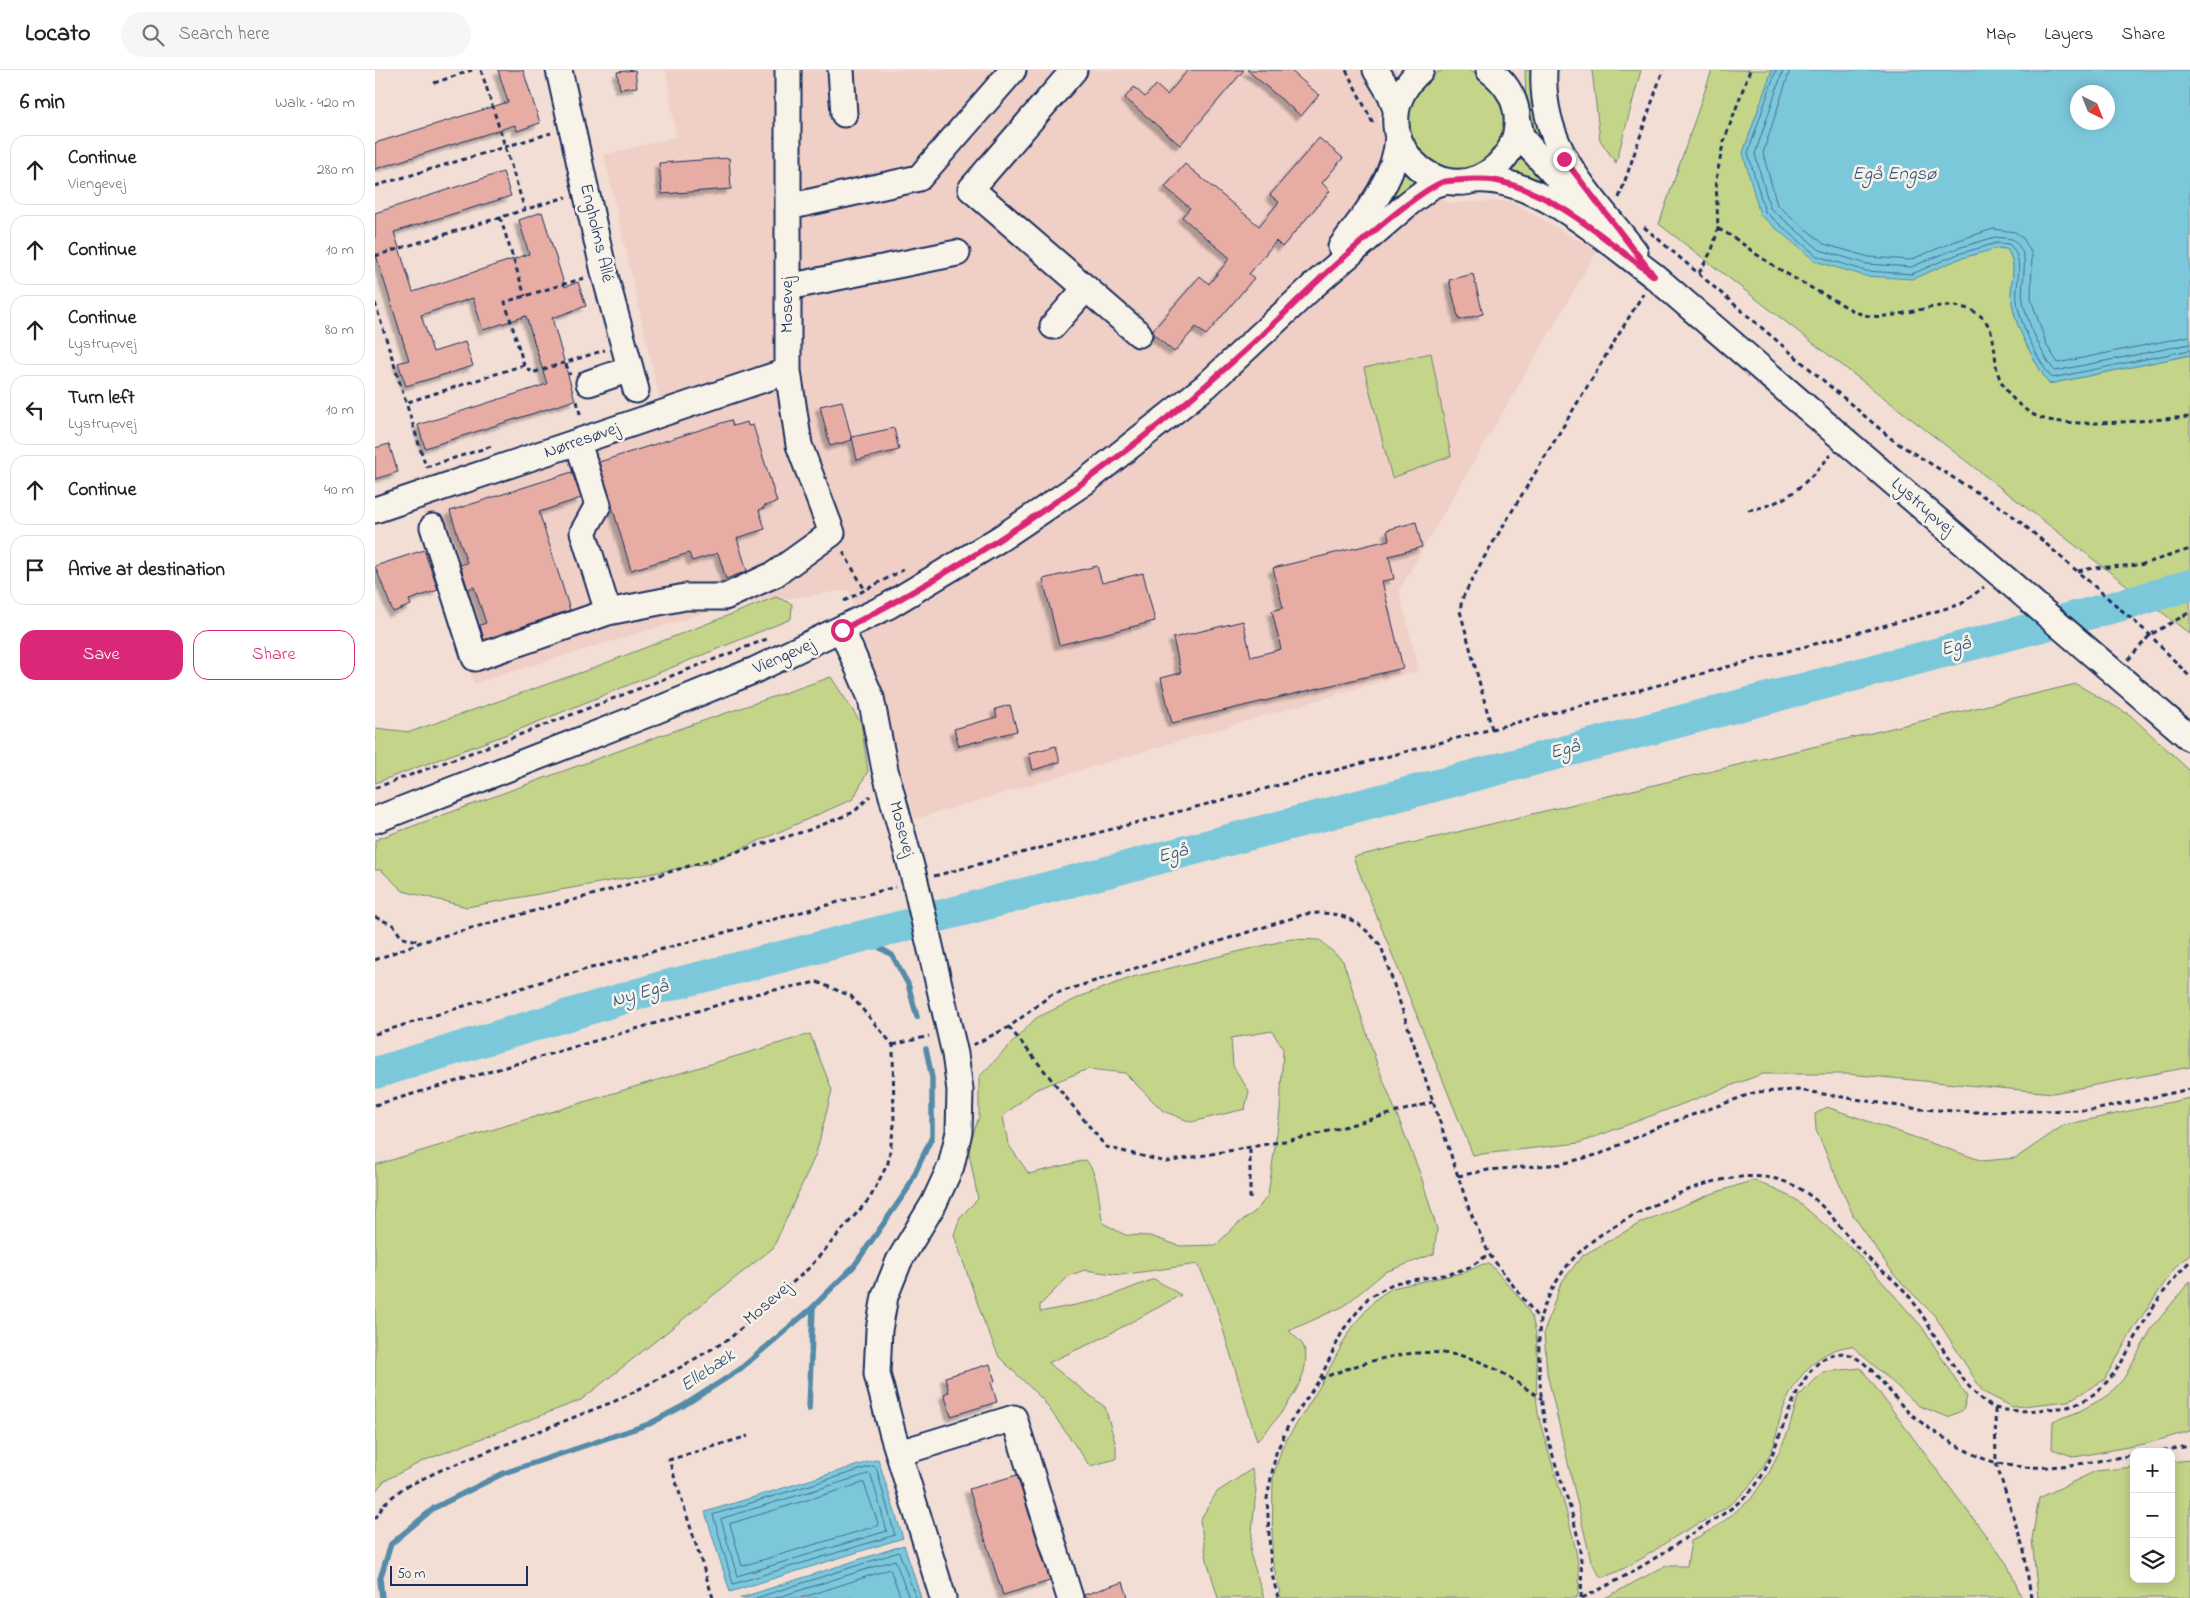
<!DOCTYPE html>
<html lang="en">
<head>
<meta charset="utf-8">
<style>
  :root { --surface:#fff; --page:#f6f6f6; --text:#202124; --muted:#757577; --line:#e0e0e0; --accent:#db2777 }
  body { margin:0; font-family:"Indie Flower",sans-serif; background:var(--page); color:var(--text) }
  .controls { position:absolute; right:15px; bottom:15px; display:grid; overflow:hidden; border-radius:10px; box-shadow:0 2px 12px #0003 }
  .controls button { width:45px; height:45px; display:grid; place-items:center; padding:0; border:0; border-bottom:1px solid var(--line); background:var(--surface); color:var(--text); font:25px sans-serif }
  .compass { position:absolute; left:1695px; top:15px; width:45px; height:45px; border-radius:50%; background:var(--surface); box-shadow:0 2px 12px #0003; rotate:137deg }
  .scale { position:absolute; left:15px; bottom:12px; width:138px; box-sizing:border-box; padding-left:5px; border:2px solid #1b2f5e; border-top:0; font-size:14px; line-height:18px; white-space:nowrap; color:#1b2f5e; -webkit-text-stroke:4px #f7f3e8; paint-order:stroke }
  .stop { position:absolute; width:15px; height:15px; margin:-11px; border:4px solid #db2777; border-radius:50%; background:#fff }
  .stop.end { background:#db2777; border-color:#fff; box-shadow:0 1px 5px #0008 }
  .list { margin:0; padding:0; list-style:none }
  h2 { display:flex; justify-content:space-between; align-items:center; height:65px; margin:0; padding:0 20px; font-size:21px }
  h2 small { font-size:16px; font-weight:400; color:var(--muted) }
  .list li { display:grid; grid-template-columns:32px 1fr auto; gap:15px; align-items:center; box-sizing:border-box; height:70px; margin:0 10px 10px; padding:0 10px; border:1px solid var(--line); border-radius:15px }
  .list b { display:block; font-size:19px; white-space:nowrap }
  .list p { margin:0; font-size:16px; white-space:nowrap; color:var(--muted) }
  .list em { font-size:16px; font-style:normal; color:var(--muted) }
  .actions { display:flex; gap:10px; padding:15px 20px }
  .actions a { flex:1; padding:11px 0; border:1px solid var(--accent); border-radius:15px; text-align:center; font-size:18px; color:var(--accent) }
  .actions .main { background:var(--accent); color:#fff }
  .icon { flex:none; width:28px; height:28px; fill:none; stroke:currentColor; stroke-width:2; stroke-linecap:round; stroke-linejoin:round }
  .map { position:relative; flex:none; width:1815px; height:1528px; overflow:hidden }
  header { display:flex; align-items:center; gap:30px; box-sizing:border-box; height:70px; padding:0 25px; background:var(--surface); border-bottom:1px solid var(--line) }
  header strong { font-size:24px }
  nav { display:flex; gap:28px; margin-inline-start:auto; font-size:18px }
  .search { width:350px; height:45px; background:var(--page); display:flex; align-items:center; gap:12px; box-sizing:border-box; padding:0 18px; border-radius:28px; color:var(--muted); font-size:19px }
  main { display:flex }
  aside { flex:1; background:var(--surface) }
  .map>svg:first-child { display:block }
  .built { fill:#efcfc6 }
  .green { fill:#c4d589; stroke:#708274; fill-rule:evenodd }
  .water { fill:#7cc8db; stroke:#558ba9; fill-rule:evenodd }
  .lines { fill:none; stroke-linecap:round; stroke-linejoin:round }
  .shore { stroke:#426c90; stroke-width:1 }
  .stream { stroke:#558ba9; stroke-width:5.5 }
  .river { stroke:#7cc8db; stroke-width:32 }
  .building { fill:#e7ada4; stroke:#1b2f5e; filter:url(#shadow) }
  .minor-casing { stroke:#1b2f5e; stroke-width:29 }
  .path { stroke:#1b2f5e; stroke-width:3; stroke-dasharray:5 4; stroke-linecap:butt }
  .minor { stroke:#f7f3e8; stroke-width:25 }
  .route { stroke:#db2777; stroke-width:6 }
  .labels { text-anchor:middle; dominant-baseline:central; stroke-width:5; stroke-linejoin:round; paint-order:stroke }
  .street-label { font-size:18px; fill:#1b2f5e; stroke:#f7f3e8 }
  .water-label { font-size:19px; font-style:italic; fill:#33557d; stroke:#f7f3e8 }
</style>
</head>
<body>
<header>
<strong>Locato</strong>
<div class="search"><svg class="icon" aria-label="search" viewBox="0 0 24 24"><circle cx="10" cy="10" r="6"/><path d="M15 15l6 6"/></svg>Search here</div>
<nav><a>Map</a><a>Layers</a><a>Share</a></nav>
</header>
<main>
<aside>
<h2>6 min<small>Walk · 420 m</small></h2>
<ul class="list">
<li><svg class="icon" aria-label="ahead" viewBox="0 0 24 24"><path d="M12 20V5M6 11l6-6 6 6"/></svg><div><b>Continue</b><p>Viengevej</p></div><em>280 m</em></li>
<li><svg class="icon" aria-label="ahead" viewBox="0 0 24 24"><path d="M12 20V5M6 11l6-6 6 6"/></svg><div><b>Continue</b></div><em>10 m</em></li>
<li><svg class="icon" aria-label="ahead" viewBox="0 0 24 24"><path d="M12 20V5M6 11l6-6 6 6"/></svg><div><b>Continue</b><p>Lystrupvej</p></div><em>80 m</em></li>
<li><svg class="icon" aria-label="left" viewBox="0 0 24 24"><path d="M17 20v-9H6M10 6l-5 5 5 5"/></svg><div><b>Turn left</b><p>Lystrupvej</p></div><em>10 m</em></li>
<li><svg class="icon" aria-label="ahead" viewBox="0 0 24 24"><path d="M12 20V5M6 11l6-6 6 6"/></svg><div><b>Continue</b></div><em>40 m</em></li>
<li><svg class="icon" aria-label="arrive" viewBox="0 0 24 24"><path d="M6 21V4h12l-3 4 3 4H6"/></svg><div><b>Arrive at destination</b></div></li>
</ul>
<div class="actions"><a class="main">Save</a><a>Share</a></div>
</aside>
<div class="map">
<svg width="1815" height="1528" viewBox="0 0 1815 1528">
  <defs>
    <filter id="shadow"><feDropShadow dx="-4.5" dy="4.5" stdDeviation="1" flood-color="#0004"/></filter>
  </defs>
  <rect width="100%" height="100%" fill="#f2ded4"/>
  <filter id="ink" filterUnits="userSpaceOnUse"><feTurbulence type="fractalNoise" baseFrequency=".02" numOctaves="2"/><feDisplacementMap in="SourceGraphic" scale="10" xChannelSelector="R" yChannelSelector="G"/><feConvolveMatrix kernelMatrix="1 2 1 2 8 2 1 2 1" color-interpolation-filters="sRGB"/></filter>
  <g filter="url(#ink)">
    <!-- built -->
    <path class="built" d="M291 0H1022L1004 26V57L1031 112 1074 133 1135 131 1222 181 1024 520 1044 600 540 749 474 520 350 537 99 613 38 409 286 335 229 85 301 67Z"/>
    <!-- green -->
    <path class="green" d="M1069 0H1092L1099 2 1126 25 1133 53 1122 82 1092 101 1065 99 1036 74 1030 40 1054 6Z
      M1150 0H1164L1177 78 1160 74 1151 32Z
      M1217 0H1266L1241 93 1225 70Z
      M1337 0H1397L1368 83 1538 209C1564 198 1605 175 1632 179 1644 198 1634 211 1637 232 1640 257 1660 293 1674 314L1815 285V564L1284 154Z
      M1145 82 1184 121 1179 127 1134 100Z
      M1029 100 1046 112 1005 150 1010 129Z
      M1056 283 1076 386 1017 408 989 298Z
      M401 527 417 534 416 549 138 662 0 713V658L35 662 210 601Z
      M456 607 486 653 493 701 478 729 334 793 92 837 28 821 6 800H0V770L287 665Z
      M1701 614 1755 645 1815 701V997L1678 1023 1473 1004H1387L1204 1073 1098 1085 978 787Z
      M916 869 945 870 968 891 1002 994 1046 1106 1062 1159 1059 1184 1010 1202 969 1236 914 1261C918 1265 925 1270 928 1275 942 1305 900 1352 882 1371L839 1230 823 1194 745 1205 710 1200 695 1205 665 1235V1242L725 1230 779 1209 806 1225 723 1270 673 1293 730 1337 741 1376V1389L715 1396 668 1330 624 1287 609 1252 579 1165 585 1147 603 1129 593 1078 604 1047V1007L661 948 709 925 758 907ZM897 961 908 979 905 1041 893 1125 882 1140 860 1156 841 1175 805 1176 775 1166 750 1165 728 1153C723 1132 725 1107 711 1090L654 1104 633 1074 628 1046 660 1020 713 999 750 1003 788 1041 816 1052 870 1039 874 1021 858 996 856 968Z
      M435 964 457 1020 441 1084 398 1178 206 1330 48 1391 9 1411 0 1422V1095Z
      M1815 1028V1184L1801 1196 1759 1258 1729 1310 1693 1331 1638 1337 1608 1322 1560 1246 1520 1206 1478 1145 1441 1060 1440 1044 1452 1037 1608 1091 1641 1088 1689 1055Z
      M1379 1110 1420 1129 1481 1182 1547 1257 1592 1327 1588 1340 1573 1347 1544 1336 1477 1276C1439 1279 1415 1315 1405 1349 1402 1358 1402 1367 1399 1375 1392 1392 1381 1410 1368 1423 1348 1444 1322 1453 1298 1468 1274 1484 1253 1499 1226 1508L1216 1491 1172 1303 1169 1262 1186 1213 1207 1186 1267 1152 1339 1123Z
      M1108 1194H1115C1128 1210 1152 1232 1158 1251 1167 1281 1158 1313 1163 1343 1171 1384 1215 1494 1202 1528H906L897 1489 898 1408 907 1377 944 1318 976 1258 1001 1229 1017 1218 1091 1202Z
      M1815 1211V1361L1774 1373 1700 1387 1677 1379 1678 1351 1703 1342 1734 1325 1749 1308 1777 1258Z
      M1486 1298 1632 1494 1647 1528H1230L1290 1496H1312L1316 1471 1344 1455 1376 1429 1395 1401 1413 1362 1423 1327 1448 1302Z
      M1815 1390V1528H1663L1657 1469 1664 1428 1721 1401 1759 1397V1509H1796V1392Z
      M877 1399 881 1420 875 1483 889 1528H843L832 1490 825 1450 842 1422Z"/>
    <!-- water -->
    <path class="water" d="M1397 0H1815V285L1674 314C1660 293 1640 257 1637 232 1633 211 1645 198 1632 179L1623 178 1584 189 1538 209 1490 206 1440 191 1385 145 1368 83ZM1702 22H1732V52H1702Z
      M503 1389 528 1468 355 1522 330 1442Z
      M529 1475 546 1528H365Z"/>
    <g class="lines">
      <!-- shore -->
      <path class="shore" d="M1401 0 1373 83 1390 142 1442 186 1491 201 1537 204 1583 184 1622 173 1634 174C1651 190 1640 210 1642 230 1643 249 1664 294 1677 308L1815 280
        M1408 0 1380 84 1395 138 1445 180 1492 194 1536 197 1580 179 1620 167 1637 169C1659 185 1644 209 1648 231 1651 249 1668 288 1680 301L1815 274
        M1415 0 1388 83 1402 135 1449 174 1494 187 1535 190 1578 172 1618 159 1640 162 1648 168 1657 184 1656 229 1672 276 1683 293 1815 266
        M498 1396 501 1397 520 1465 358 1514 338 1445Z
        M494 1404 496 1405 512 1461 362 1506 346 1449Z
        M489 1413 503 1453 502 1456 367 1496 355 1454Z
        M381 1528 524 1482 541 1528
        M401 1528 520 1490 534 1528
        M426 1528 515 1499 526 1528"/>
      <!-- stream -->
      <path class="stream" d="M487 867 517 885 533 914 542 947
        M434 1339 438 1237
        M7 1528 5 1509 16 1474 59 1438 129 1403 274 1354 308 1336 364 1300 438 1237 479 1196 532 1120 557 1067V1008L551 979"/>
      <!-- river -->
      <path class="river" d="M565 846 1758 532 1815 515
        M0 1003 283 918 532 855"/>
    </g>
    <!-- building -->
    <path class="building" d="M123 0H148L165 53 142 61 140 55 0 99V73L133 32Z
      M260 0 262 17 245 19 242 2Z
      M813 0H869L805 75 750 28 759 17 770 27 781 15 792 25Z
      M872 0H915L944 25 926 46Z
      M944 68 968 88 947 113 955 121 907 177 901 171 874 204 879 208 831 265 821 257 799 282 778 264V260L825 206 834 214 855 188 807 147 815 138 790 117 810 94 884 156 904 132 895 125Z
      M354 88 356 119 287 124 284 93Z
      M128 102 136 126 19 162 38 222 154 184 144 150 167 142 190 217 203 212 211 236 177 248 200 330 50 378 43 355 172 314 151 246 108 260 98 228 46 245 58 282 90 272 98 296 31 316 23 293 34 290 0 182V143Z
      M1098 204 1108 244 1084 250 1074 210Z
      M467 331 477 370 455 376 445 336Z
      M356 350 358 356 372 352 373 356 378 355 402 432 389 436V438L384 440 390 459 362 468 372 501 351 509 343 483 317 491 314 483 256 500 224 392Z
      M519 358 524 380 482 390 477 367Z
      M14 374 23 402 0 409V378Z
      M197 402 206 428 164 442 195 540 109 570 105 555 111 553 99 517 93 519 85 495 92 493 75 441Z
      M1041 452 1047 477 1014 486 1019 509 1007 511 1028 598 797 653 786 608 806 603 798 568 868 551 876 587 906 579 897 541 908 538 898 498 1014 470 1012 460Z
      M49 480 63 520 34 530 36 535 18 542 0 496Z
      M722 496 727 513 768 503 780 551 684 575 668 509Z
      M635 635 642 661 584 676 579 659 622 647 620 639Z
      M681 676 685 692 658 700 654 683Z
      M615 1294 620 1311 616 1312 622 1332 576 1346 569 1324 574 1322 570 1307Z
      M642 1405 675 1511 628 1525 594 1419Z
      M748 1512 753 1528H709V1525Z"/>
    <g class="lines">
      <!-- minor casing -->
      <g class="minor-casing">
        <path id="minor" d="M184 0 229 202 261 320
          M466 0 469 44
          M699 0 596 119 764 264
          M1001 0 1016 25 1021 40
          M1046 0C977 61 1065 149 1122 96 1133 85 1141 71 1142 56 1144 33 1132 13 1114 0
          M1169 0C1165 80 1215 123 1260 182
          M1143 51 1146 65 1151 73 1203 131
          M1098 110C1160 104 1232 171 1279 206L1815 668
          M413 137 544 108 638 0
          M966 177C990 144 1020 111 1023 68
          M413 217 582 183
          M678 256 711 218
          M214 313 255 299
          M203 373 223 435 208 462 233 542
          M0 440 413 301
          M58 457 100 588 233 542 310 527H350L400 504 457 463 424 375 413 301V0
          M467 560 496 628 510 700 540 811 580 984 585 1020 584 1062 576 1096 559 1133 524 1191 510 1226 504 1260 502 1304 518 1365 568 1528
          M0 750 270 645 380 600 513 536 626 468 711 411 831 316 938 216 1034 133 1058 115 1072 111
          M524 1383 639 1348 695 1528"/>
      </g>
      <!-- path -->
      <path class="path" d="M106 0 150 140
        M971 0 999 55
        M59 13 97 0
        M0 116 176 63
        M1244 128 1288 0
        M125 147 150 226
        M1269 157 1519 371 1632 441 1662 466 1775 565 1815 607
        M1343 159C1357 165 1369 175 1381 184 1406 201 1432 216 1459 230 1468 235 1477 241 1486 244 1522 255 1562 224 1598 241 1619 251 1619 274 1621 294 1623 315 1641 336 1661 346 1690 360 1780 349 1815 347
        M0 186 191 127
        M1324 203 1337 180 1343 159 1341 110 1348 74 1375 0
        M209 208 130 232 149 295 157 303 230 280
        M0 233 51 397
        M191 294 195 305
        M202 331 206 348
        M33 332 149 295
        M51 397 117 376
        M1373 440C1414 434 1430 413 1456 385
        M468 482 490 520
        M1703 501 1718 498 1765 495 1815 479
        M469 531 528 500
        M1753 590 1775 565 1815 542
        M1117 659 1085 541 1087 529 1107 491 1268 224
        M0 718 136 668 392 569
        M559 806 1538 548 1586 534 1609 517
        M0 847 18 855 27 868 45 871
        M0 890 46 872 231 821 434 760 479 742 495 726
        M634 957 731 1077 791 1092 932 1067 1058 1032
        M0 964 175 909 520 817
        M518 975 554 966
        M598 975 634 957 676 925 930 844C966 840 983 849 1006 876L1094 1139 1114 1184 1164 1249
        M0 1035 384 923 442 912 476 926 518 975
        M1083 1106 1113 1100 1186 1094 1225 1084 1281 1058 1381 1022 1423 1020 1543 1039 1597 1042 1719 1040 1815 1019
        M875 1129V1077
        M945 1309C995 1289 1056 1270 1108 1293 1129 1302 1148 1317 1167 1329
        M1620 1339 1621 1393 1649 1480 1656 1528
        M1779 1382 1815 1376
        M0 1449 10 1433 28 1418 66 1400 245 1329 306 1297 354 1269 434 1198 495 1128 513 1093 519 1055 518 975
        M338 1528 294 1390 373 1366
        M903 1528 896 1500 892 1428 901 1383 914 1354 945 1309 968 1260 993 1228 1019 1213 1074 1204 1095 1197 1114 1184
        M1206 1528C1207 1506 1207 1485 1202 1464 1195 1431 1181 1400 1173 1368 1165 1337 1162 1284 1165 1251 1166 1242 1171 1232 1175 1224 1191 1190 1215 1169 1248 1151 1298 1124 1375 1084 1430 1122 1452 1137 1465 1158 1482 1177 1499 1196 1522 1210 1537 1230 1558 1258 1588 1323 1618 1337 1629 1342 1652 1341 1664 1340 1675 1338 1689 1339 1699 1335 1740 1319 1754 1276 1775 1242 1787 1223 1800 1207 1815 1191
        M1207 1528C1246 1510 1278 1490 1314 1466 1337 1451 1363 1437 1380 1416 1406 1384 1418 1293 1460 1284 1490 1277 1515 1328 1536 1344 1553 1359 1576 1373 1596 1383 1646 1409 1706 1393 1759 1385"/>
      <!-- minor -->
      <use href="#minor" class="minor"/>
    </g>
  </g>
  <g class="lines" filter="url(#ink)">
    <!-- route -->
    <path class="route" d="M467 560C634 474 789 363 922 231 943 210 1050 111 1073 111 1089 110 1106 108 1122 111 1181 123 1232 171 1279 206L1189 89"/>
  </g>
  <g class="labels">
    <!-- street labels -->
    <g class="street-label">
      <text transform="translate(221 163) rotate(77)">Engholms Allé</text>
      <text transform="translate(413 235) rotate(-90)">Mosevej</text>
      <text transform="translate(207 371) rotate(-19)">Nørresøvej</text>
      <text transform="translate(1547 437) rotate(41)">Lystrupvej</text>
      <text transform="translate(409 587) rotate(-24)">Viengevej</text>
      <text transform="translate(526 759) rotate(75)">Mosevej</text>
      <text transform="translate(393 1234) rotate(-41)">Mosevej</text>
    </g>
    <!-- water labels -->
    <g class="water-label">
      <text x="1519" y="104">Egå Engsø</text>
      <text transform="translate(1581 577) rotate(-15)">Egå</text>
      <text transform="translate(1190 680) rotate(-15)">Egå</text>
      <text transform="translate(798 784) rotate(-15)">Egå</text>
      <text transform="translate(265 924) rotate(-16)">Ny Egå</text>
      <text transform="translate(333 1301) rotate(-34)">Ellebæk</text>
    </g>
  </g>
</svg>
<div class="controls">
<button>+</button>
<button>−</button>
<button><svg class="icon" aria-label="layers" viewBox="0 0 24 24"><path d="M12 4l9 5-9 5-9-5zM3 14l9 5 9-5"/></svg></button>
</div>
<svg class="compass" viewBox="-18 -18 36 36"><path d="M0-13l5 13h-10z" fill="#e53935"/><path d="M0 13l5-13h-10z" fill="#757577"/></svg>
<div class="scale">50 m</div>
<div class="stop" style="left:467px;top:560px"></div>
<div class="stop end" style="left:1189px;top:89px"></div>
</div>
</main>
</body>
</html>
